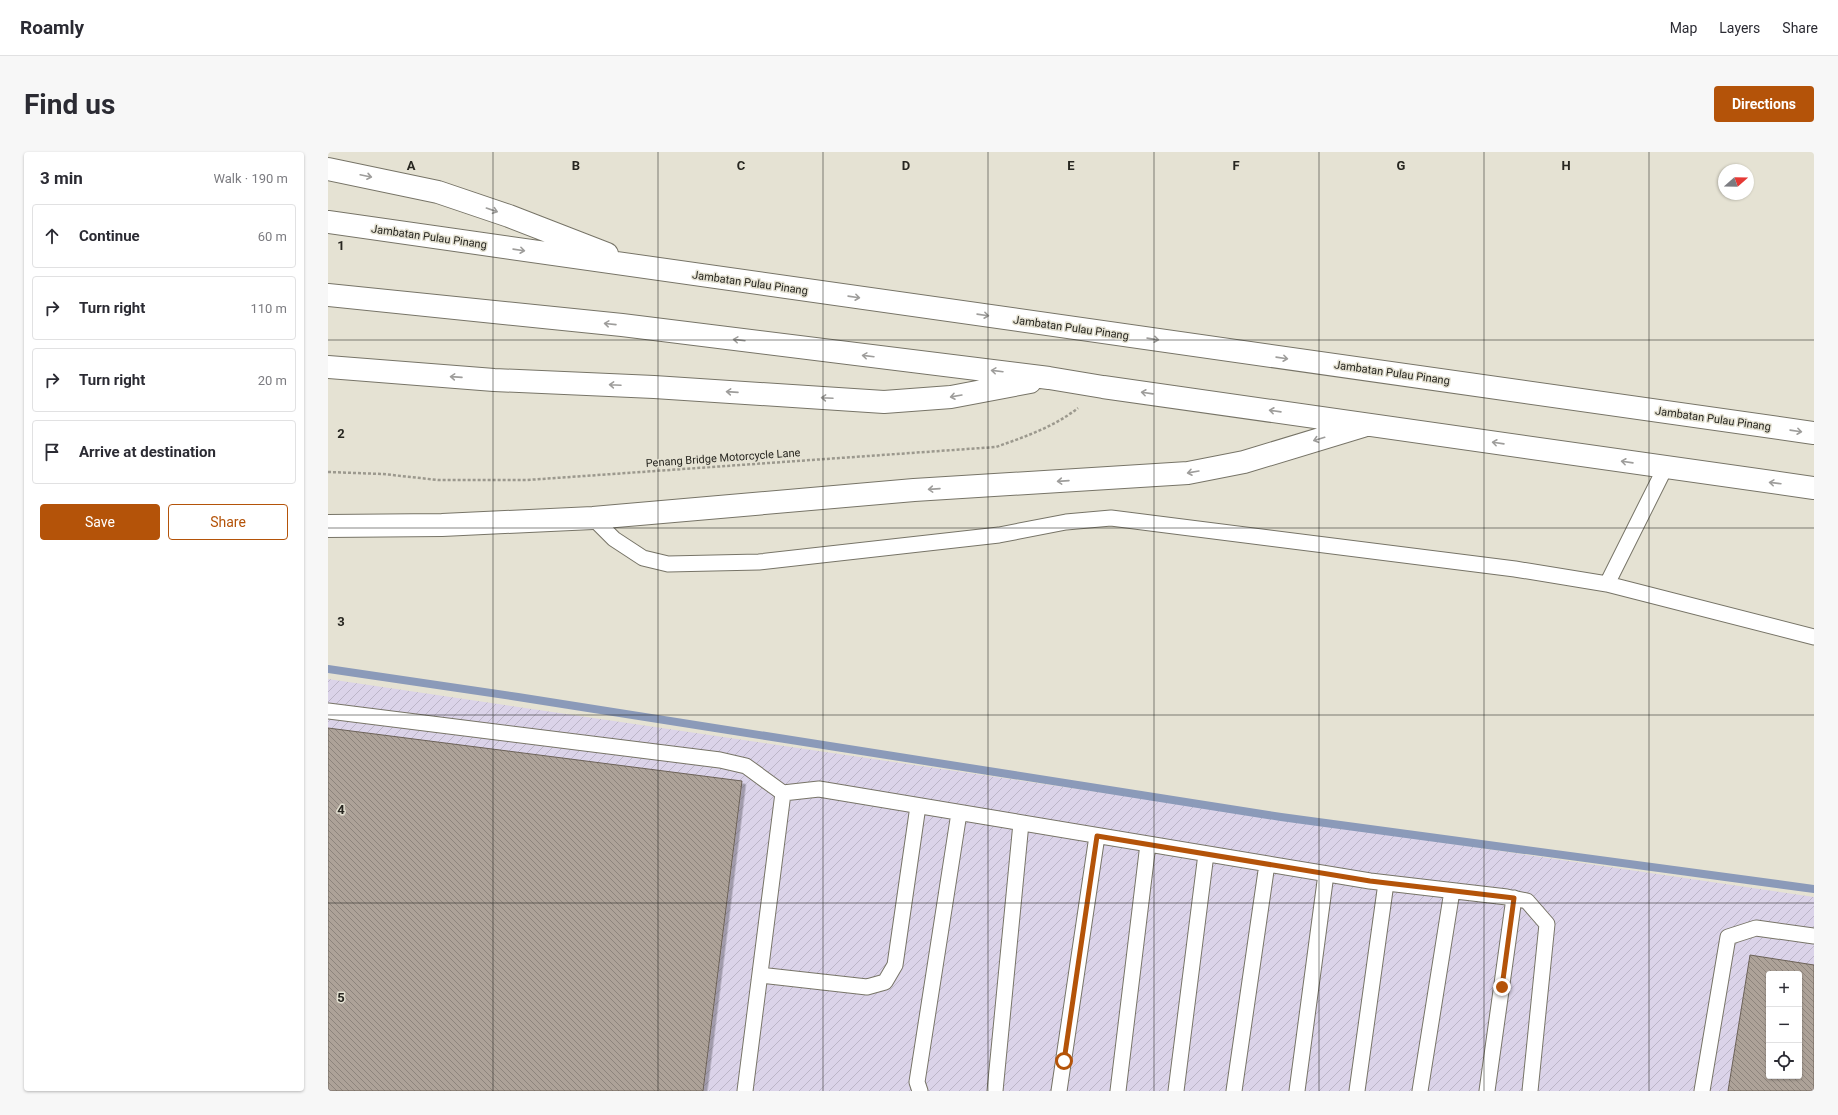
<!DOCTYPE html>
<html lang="en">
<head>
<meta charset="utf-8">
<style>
  :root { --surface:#fff; --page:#f7f7f7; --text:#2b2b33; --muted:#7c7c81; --line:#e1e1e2; --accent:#b45309 }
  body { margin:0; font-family:Roboto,sans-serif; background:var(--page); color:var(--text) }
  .controls { position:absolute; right:12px; bottom:12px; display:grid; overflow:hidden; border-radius:4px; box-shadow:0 1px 3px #0004 }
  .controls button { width:36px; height:36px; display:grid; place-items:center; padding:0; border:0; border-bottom:1px solid var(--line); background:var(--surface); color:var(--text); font:20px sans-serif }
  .compass { position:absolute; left:1390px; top:12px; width:36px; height:36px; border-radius:50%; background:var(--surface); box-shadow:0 1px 3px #0004; rotate:70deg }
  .stop { position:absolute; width:12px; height:12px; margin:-9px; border:3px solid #b45309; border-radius:50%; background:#fff }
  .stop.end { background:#b45309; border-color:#fff; box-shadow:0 1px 4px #0008 }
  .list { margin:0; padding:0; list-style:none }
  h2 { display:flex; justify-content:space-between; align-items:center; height:52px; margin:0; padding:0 16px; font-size:17px }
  h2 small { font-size:13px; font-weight:400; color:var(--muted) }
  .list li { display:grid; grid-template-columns:26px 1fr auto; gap:12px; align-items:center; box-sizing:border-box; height:64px; margin:0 8px 8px; padding:0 8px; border:1px solid var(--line); border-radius:4px }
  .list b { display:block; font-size:15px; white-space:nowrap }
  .list em { font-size:13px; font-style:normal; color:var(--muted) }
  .actions { display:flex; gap:8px; padding:12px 16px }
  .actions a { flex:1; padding:9px 0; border:1px solid var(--accent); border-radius:4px; text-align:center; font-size:14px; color:var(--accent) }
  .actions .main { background:var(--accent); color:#fff }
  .icon { flex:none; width:22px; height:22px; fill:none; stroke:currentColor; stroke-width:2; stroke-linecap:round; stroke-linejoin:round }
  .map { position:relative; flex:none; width:1486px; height:939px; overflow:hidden; border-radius:4px }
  header { display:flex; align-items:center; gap:24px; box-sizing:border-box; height:56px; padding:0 20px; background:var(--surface); border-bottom:1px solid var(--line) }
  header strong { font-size:19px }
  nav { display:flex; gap:22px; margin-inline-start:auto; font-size:14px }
  .intro { display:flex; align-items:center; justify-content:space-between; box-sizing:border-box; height:96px; padding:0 24px }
  h1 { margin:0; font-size:28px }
  .button { padding:10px 18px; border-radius:4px; background:var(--accent); color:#fff; font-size:14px; font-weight:700 }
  main { display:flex; gap:24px; padding:0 24px }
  aside { flex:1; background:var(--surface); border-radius:4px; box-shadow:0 1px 3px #0004 }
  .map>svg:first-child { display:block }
  .industrial { fill:url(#industrial-furrows); fill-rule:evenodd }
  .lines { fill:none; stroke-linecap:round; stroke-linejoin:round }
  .stream { stroke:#8b9ab9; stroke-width:8 }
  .building { fill:url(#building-back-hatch); stroke:#6c6258; fill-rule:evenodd; filter:url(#shadow) }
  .lane-casing { stroke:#777467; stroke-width:17 }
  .highway-casing { stroke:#777467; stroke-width:24 }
  .path { stroke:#9c998e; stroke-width:2.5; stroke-dasharray:3 2; stroke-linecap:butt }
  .lane { stroke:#fff; stroke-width:15 }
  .highway { stroke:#fff; stroke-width:22 }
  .oneway { stroke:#9e9d9b }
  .route { stroke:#b45309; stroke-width:5 }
  .grid { fill:none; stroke:#272620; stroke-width:1; stroke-opacity:0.55 }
  .labels { text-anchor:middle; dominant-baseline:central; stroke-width:3; stroke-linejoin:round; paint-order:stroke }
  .street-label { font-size:11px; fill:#272620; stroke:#e5e2d3 }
  .grid-label { font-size:13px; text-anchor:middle; font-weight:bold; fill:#272620; stroke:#e5e2d3; stroke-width:3; stroke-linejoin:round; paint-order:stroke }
</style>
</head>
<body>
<header>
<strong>Roamly</strong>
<nav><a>Map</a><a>Layers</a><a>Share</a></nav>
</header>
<div class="intro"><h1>Find us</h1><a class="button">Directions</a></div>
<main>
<aside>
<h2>3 min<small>Walk · 190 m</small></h2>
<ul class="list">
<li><svg class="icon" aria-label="ahead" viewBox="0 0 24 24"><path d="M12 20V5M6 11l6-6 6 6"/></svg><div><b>Continue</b></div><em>60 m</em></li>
<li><svg class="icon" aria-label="right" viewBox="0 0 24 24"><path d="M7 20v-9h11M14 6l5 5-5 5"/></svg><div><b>Turn right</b></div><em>110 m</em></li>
<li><svg class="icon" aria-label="right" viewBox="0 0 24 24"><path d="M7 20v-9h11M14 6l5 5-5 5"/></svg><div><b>Turn right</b></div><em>20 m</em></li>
<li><svg class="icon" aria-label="arrive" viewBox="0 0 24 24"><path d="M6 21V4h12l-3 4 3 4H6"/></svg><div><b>Arrive at destination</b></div></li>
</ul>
<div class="actions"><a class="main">Save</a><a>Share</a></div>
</aside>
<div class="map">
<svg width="1486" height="939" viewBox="0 0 1486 939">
  <defs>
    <pattern id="industrial-furrows" width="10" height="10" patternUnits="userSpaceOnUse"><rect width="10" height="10" fill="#dbd3e9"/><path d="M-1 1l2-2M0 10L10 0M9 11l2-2" fill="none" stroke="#bcb5c8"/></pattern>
    <pattern id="building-back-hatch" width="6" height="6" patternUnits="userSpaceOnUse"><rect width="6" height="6" fill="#ada298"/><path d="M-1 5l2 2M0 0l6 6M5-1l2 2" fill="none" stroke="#8d847c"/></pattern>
    <filter id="shadow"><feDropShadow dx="3.5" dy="3.5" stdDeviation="0" flood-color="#0004"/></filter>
  </defs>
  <rect width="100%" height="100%" fill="#e5e2d3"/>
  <!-- industrial -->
  <path class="industrial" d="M0 527 1486 745V939H0ZM1441 822H1471V924H1441Z"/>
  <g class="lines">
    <!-- stream -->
    <path class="stream" d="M0 517 190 545 953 665 1486 737"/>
  </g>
  <!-- building -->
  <path class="building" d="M0 576 414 629 375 939H0Z
    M1422 803 1486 813V939H1400ZM1441 822H1471V924H1441Z"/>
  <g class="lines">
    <!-- lane casing -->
    <g class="lane-casing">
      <path id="lane" d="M265 366 286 387 315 406 340 412 431 410 671 383 738 370 783 366 1187 417 1279 432 1486 485
        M1279 432 1337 316
        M0 559 392 608 418 614 455 641
        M432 823 539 835 557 830 567 813 590 654
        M417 939 455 641 491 637 1042 729 1179 745 1199 749 1219 772 1202 939
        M592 939 589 930 631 661
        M667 939 693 671
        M731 939 769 684
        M790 939 820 692
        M848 939 878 702
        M906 939 939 712
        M969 939 998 722
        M1029 939 1058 731
        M1092 939 1124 739
        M1159 939 1186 746
        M1374 939 1400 785 1428 776 1486 784"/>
    </g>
    <!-- highway casing -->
    <g class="highway-casing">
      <path id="highway" d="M0 17 110 40 181 64 279 102
        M0 70 1486 281
        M0 143 294 173 721 226 775 235 1486 336
        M0 215 166 228 326 235 556 250 623 245 702 230
        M0 374 114 373 265 366 586 338 860 321 916 310 1035 274"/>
    </g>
    <!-- path -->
    <path class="path" d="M0 320 55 322 110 328H199L668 295C696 285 726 275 750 256"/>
    <!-- lane -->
    <use href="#lane" class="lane"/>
    <!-- highway -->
    <use href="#highway" class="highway"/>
  </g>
  <!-- one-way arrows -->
  <defs><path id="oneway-shaft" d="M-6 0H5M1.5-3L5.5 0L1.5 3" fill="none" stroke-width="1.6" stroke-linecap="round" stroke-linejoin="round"/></defs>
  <g class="oneway">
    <use href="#oneway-shaft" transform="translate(38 24) rotate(12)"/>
    <use href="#oneway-shaft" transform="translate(164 58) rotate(19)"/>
    <use href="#oneway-shaft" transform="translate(191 98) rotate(8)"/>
    <use href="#oneway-shaft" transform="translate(526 145) rotate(8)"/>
    <use href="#oneway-shaft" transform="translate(655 163) rotate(8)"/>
    <use href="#oneway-shaft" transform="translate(282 172) rotate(-174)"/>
    <use href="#oneway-shaft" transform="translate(825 187) rotate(8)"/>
    <use href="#oneway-shaft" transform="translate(411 188) rotate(-173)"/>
    <use href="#oneway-shaft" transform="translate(540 204) rotate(-173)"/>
    <use href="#oneway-shaft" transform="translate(954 206) rotate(8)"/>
    <use href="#oneway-shaft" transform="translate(669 219) rotate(-173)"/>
    <use href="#oneway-shaft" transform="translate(128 225) rotate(-176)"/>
    <use href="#oneway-shaft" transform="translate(287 233) rotate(-177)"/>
    <use href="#oneway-shaft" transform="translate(404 240) rotate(-176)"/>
    <use href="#oneway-shaft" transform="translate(819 241) rotate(-172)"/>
    <use href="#oneway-shaft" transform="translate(628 244) rotate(170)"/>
    <use href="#oneway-shaft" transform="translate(499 246) rotate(-177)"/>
    <use href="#oneway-shaft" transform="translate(947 259) rotate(-172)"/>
    <use href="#oneway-shaft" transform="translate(1468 279) rotate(8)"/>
    <use href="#oneway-shaft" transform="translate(991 287) rotate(163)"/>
    <use href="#oneway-shaft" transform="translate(1170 291) rotate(-172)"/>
    <use href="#oneway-shaft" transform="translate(1299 310) rotate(-172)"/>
    <use href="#oneway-shaft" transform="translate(865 320) rotate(170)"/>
    <use href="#oneway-shaft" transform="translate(735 329) rotate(176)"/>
    <use href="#oneway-shaft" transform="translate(1447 331) rotate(-173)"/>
    <use href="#oneway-shaft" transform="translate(606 337) rotate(176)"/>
  </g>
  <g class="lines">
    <!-- route -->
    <path class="route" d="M736 909 769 684 1042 729 1186 746 1174 835"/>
  </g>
  <!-- grid -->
  <path class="grid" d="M165 0V939M330 0V939M495 0V939M660 0V939M826 0V939M991 0V939M1156 0V939M1321 0V939M0 188H1486M0 376H1486M0 563H1486M0 751H1486"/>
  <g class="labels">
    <!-- street labels -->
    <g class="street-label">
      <text transform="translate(101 85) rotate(8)">Jambatan Pulau Pinang</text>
      <text transform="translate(422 131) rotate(8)">Jambatan Pulau Pinang</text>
      <text transform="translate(743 176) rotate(8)">Jambatan Pulau Pinang</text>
      <text transform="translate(1064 221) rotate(8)">Jambatan Pulau Pinang</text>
      <text transform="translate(1385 267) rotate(8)">Jambatan Pulau Pinang</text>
      <text transform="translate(395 306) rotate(-4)">Penang Bridge Motorcycle Lane</text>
    </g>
  </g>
  <g class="grid-label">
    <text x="83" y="18">A</text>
    <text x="248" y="18">B</text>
    <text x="413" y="18">C</text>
    <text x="578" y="18">D</text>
    <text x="743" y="18">E</text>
    <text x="908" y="18">F</text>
    <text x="1073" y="18">G</text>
    <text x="1238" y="18">H</text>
    <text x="13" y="98">1</text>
    <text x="13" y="286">2</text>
    <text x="13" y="474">3</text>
    <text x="13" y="662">4</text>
    <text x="13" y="850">5</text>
  </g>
</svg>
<div class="controls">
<button>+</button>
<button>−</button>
<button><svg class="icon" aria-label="locate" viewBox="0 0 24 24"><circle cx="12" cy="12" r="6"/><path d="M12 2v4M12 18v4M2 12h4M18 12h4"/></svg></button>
</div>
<svg class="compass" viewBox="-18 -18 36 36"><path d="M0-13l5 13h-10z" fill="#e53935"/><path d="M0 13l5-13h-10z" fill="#7c7c81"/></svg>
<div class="stop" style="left:736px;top:909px"></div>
<div class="stop end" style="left:1174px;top:835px"></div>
</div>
</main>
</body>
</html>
